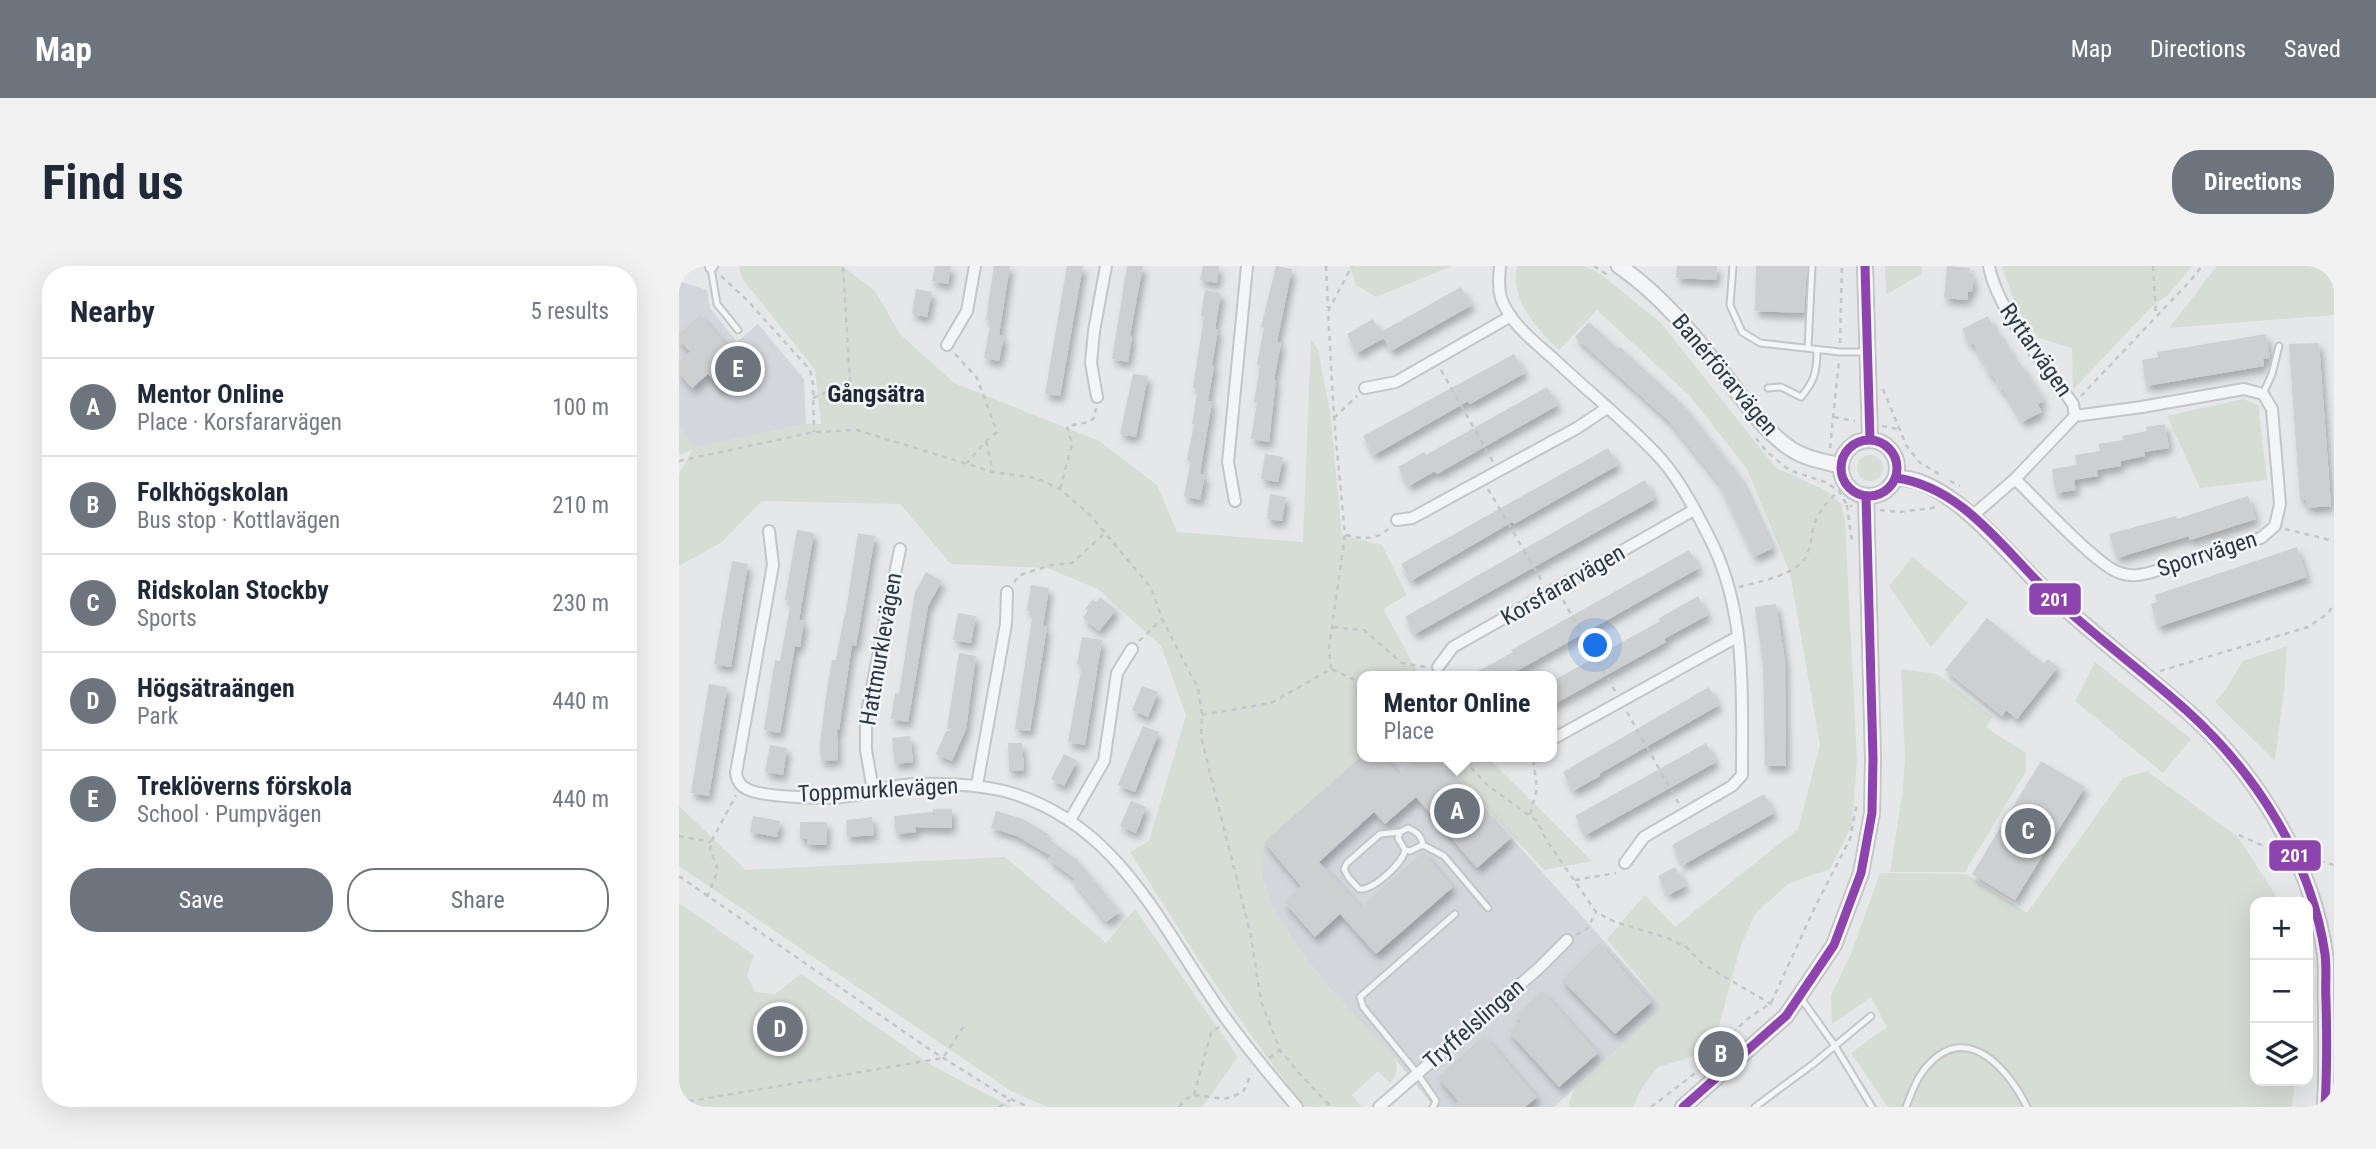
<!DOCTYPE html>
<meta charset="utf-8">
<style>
body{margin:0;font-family:"Roboto Condensed",sans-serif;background:#f2f2f3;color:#1f2937}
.controls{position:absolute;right:21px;bottom:21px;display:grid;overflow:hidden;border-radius:14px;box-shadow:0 7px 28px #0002}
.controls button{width:63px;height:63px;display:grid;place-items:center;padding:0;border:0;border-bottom:2px solid #e0e1e3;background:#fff;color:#1f2937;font:35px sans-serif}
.you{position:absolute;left:917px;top:380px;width:24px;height:24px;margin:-18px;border:5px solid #fff;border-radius:50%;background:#1a73e8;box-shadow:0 0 0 10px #1a73e833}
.badge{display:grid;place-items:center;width:46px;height:46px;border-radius:50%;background:#6c757d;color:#fff;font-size:23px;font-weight:700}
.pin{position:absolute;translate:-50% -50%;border:4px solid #fff;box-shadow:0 2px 7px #0006}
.popup{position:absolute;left:678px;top:405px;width:200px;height:91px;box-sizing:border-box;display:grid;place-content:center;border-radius:14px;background:#fff;filter:drop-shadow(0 2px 5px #0005);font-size:23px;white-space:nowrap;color:#747a83}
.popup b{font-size:26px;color:#1f2937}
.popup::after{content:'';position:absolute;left:50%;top:100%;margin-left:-14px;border:14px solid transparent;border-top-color:#fff}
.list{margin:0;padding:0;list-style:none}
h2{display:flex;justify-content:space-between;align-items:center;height:91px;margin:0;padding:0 28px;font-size:30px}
h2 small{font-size:23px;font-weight:400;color:#747a83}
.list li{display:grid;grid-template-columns:46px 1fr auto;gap:21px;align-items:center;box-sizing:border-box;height:98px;padding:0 28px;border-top:2px solid #e0e1e3}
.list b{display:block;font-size:26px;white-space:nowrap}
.list p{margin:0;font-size:23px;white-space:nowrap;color:#747a83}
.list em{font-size:23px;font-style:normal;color:#747a83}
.actions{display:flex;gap:14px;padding:21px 28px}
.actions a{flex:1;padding:16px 0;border:2px solid #6c757d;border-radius:28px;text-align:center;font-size:24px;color:#6c757d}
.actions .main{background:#6c757d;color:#fff}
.icon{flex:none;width:38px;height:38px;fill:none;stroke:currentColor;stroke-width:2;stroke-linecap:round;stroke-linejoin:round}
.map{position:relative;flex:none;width:1655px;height:841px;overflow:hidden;border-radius:28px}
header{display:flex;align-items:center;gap:42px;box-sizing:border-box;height:98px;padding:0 35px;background:#6c757d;color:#fff}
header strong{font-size:33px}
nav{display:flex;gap:38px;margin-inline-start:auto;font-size:24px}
.intro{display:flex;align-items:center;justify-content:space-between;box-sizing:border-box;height:168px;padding:0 42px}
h1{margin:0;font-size:49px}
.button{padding:18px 32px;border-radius:28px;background:#6c757d;color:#fff;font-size:24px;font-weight:700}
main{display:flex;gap:42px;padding:0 42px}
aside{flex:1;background:#fff;border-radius:28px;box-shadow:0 7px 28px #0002}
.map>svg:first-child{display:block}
</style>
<header>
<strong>Map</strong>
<nav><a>Map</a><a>Directions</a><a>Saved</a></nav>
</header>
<div class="intro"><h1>Find us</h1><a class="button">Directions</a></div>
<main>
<aside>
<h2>Nearby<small>5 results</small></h2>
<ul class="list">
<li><span class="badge">A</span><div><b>Mentor Online</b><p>Place · Korsfararvägen</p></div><em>100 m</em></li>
<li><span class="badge">B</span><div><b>Folkhögskolan</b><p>Bus stop · Kottlavägen</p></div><em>210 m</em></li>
<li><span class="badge">C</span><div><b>Ridskolan Stockby</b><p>Sports</p></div><em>230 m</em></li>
<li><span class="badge">D</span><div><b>Högsätraängen</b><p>Park</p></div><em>440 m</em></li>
<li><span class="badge">E</span><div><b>Treklöverns förskola</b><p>School · Pumpvägen</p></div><em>440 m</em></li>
</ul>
<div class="actions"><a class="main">Save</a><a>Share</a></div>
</aside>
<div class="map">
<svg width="1655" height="841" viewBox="0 0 1655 841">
<defs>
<filter id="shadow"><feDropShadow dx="3.5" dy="6" stdDeviation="3.5" flood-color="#0004"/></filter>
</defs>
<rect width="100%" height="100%" fill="#e5e7e9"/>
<path fill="#d3d7dc" d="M0,15l28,9 3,18 27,34 21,-18 46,55 2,45 -112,24 -15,-24z
M683,489l77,2 224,250 -109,100h-120l-40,-50 -63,-67 -33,-42 -27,-44 -9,-28 2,-34z"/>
<path fill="#d6ddd5" d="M60,0h103l33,25 25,43 54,49 145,58 58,44 20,47 126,10 8,-202 7,10 12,61 12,124 40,10 25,50 -24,14 37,67h-57l-1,79 -98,87 -2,34 9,28 27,44 33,42 63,67c4,11 4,17 -4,26l-12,-12 -26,24 10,12h-57l-39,-51 -66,-94 -70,-110 19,-11 37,-126 -25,-69 -63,-57 -51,-21 -96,-4 -51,-60 -138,-3 -40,41 -43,24v-92l14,-25 -14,6v-31l15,24 112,-24h15l-6,-54 -73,-92z
M671,0h102l-76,31 -20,-12z
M838,0h67l15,7 62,50 115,145 51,23 14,13 4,17 12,239 -5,65 -22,44 -42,15 -33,30 -14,31 -26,95 -23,17 -34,10 -15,19 -10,21h-65l6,-18 89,-82 -56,-68 38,-44 30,32 123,-98 22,-84 -30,-172 -43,-104 -57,-73 -93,-86 -38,40c-23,-22 -49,-50 -42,-84z
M1206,0h37l-1,8 -35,21z
M1325,0h188l-24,29 -18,13 -77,82 -1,-42 -33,-10 -22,-29 -15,-42z
M1538,0h117v49l-165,13z
M1564,133l15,6 9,75 -67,8 -33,-72z
M1178 202a13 13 0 1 1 26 0a13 13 0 1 1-26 0Z
M1234,291l55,46 -37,44 -42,-61z
M1608,380l-3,45 -9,70 -60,-59 11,-13 17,-28z
M1416,396l96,77 -28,34 -88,-72z
M1222,403l36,5 56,43 -7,9c13,12 26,17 40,27v18l-61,101h-75l12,-76 3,-37z
M761,491h47l105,104 -48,9z
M1468,505l91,66 42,65h-25v179h40l-3,26h-404l-37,-54 36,-26 -16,-30 -39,27 -1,-29 20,-41 29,-81 86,1 61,39 96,-135z
M0,540l67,64 259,-13 101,86 29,-34 103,148 -36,50h-154l-37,-16 -332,-225z
M0,637l75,52 -7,21 8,16 20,2 26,-20 130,91 80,42h-332z"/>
<path fill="#cdcfd1" filter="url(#shadow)" d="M256,0h16l-3,18 -16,-3z
M315,0h16l-11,69 5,1 -5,25 -15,-3 7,-37 -5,-1z
M388,0h16l-23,130 -15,-2z
M448,0h16l-13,70 2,1 -4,25 -16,-3z
M524,0h16l-2,17 -17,-3z
M597,0l16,3 -15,73 4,1 -7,37h2l-7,62 -18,-3 6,-37h-3l6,-37 -3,-1 7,-36 -3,-1z
M998,0h40l-1,14 -40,-2z
M1077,0h51l-3,47 -49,-2z
M1268,0l23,2 -1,8 5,1 -2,15h-4l-1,8 -23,-2z
M782,21l11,18 -81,46 -7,-13 -27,15 -10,-19 26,-15 8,13z
M237,23l16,3 -5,25 -15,-3z
M526,24l16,3 -6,36 3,1 -6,35 2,1 -6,35 4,1 -12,72 5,1 -5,25 -16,-4 7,-35 -4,-1 7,-35 -2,-1 6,-35 -5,-1 11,-72h-3z
M21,49l46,53 -25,21 -13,-15 -16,14 -13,-15v-12l11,-9 -11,-12v-6z
M1309,50l8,16 2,-1 8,16 2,-1 8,17 3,-1 25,39 -6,3 4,8 -20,10 -19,-33 -2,1 -8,-15 -2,1 -18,-33 -3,2 -8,-16z
M910,56l29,27 2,-2 62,57 58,73 33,71 -19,9 -35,-74 -50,-62 -94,-84z
M1587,68l4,24 -7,1 1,7 -118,20 -4,-26 16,-3 -1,-5z
M1640,77l12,163 -25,2v-8h-6l-11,-156z
M835,88l11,19 -55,31 -2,-3 -94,54 -11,-19z
M454,108l15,2 -12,61 -16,-3z
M868,121l11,18 -121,69 -2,-3 -26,15 -11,-19 26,-15 2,3z
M1486,158l4,24 -25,4 1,4 -24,5v5l-24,4 1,6 -24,4 2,10 -20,3 -4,-24 25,-4 -2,-10 25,-4 -2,-7 25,-4 -1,-4 25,-5 -1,-4z
M929,182l10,17 -104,59 -2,-2 -101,59 -10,-17z
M586,188l18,3 -5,25 -17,-3z
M966,214l10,19 -240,135 -10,-17z
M591,228l16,3 -4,24 -15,-2z
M1569,230l8,23 -66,21 -1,-4 -72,22 -8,-24 67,-18 1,3z
M118,264l17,3 -15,87 5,1 -4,26 -5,-1 -15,87 -16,-3 11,-70 5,1 11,-60 -6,-1z
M179,267l17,3 -19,110 -4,-1 -13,85h-2l1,30 -17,1 -1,-16 5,-43 7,-42h4l8,-43h1z
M1618,281l10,30 -149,50 -7,-23 6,-2 -2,-7z
M1010,284l10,18 -182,103 3,5h-51l44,-24 -2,-2z
M53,295l16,3 -17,103 -17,-3z
M247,306l16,9 -14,25 -20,116 -17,-3 4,-26 4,1 16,-102z
M352,319l18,3 -6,38 4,1 -17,104 -15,-2 18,-117 -6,-1z
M1019,330l10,19 -44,24 2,3 -115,64v-24l109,-61 -2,-2z
M421,331l16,13 -17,21 -16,-13 5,-7 -3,-2 8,-10 3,3z
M1097,338l9,57 1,105h-21l-2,-102 -8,-57z
M279,347l18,3 -5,27 -18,-3z
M1308,352l57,46 4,-5 10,8 -41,52 -11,-9 -4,6 -57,-46z
M403,371l20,3 -17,105 -17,-3 14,-77 -5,-1z
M280,387l17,3 -10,73 -14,32 -16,-7 10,-23 9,-1 -8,-1z
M30,418l18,3 -18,109 -18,-3z
M463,420l16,6 -10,25 -16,-7z
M1030,421l10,18 -120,69 1,2 -27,15 -10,-19z
M464,460l16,6 -24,60 -17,-7z
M231,470l3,26 -18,2 -3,-26z
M329,477h14l2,27 -15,1z
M1027,477l10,19 -130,73 -11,-19z
M91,479l17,3 -4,27 -18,-3z
M385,488l13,7 -13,25 -13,-7z
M682,491h23l15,17 19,-17h21l72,81 -34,30 -61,-71 -31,27 -11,-12 -55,50 42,45 62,-55 30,35 -77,67 -36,-40 -25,23 -31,-35 17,-16 -37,-44z
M1362,495l44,26 -70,113 -43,-26z
M1085,528l10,19 -91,52 -11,-20z
M452,535l15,6 -10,26 -16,-7z
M254,543h19v19l-37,-1 1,5 -20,2 -2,-18 39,-4z
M317,545l27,8 25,15 -2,3 30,22 44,53 -14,10 -33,-41 2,-2 -27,-20 3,-3 -34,-20 -26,-8z
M74,550l27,5 -3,16 -27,-5z
M193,551l2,18 -27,2 -1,-17z
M121,556h27l-1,23 -19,-1v-5h-7z
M996,601l11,19 -18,9 -10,-19z
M920,677l52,59 -36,32 -53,-54z
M863,725l56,62 -39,34 -50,-55 12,-11 -6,-6z
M805,770l53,61 -12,10h-74l7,-6 -20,-24z"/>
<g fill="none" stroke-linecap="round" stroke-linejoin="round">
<g stroke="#c3c5c7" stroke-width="9">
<path id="service" d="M1054,0l-3,39 12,27 18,11 80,9h26
M32,2l6,36 21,26
M1129,82l4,-82
M1089,122l13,-1 20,10c14,-16 16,-27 16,-47
M1584,128l9,-20 7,-28
M721,566l-20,2 -33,29 -3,6 5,9 10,11c14,2 44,-26 46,-39
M744,579l-13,6 -5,-1 -7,-12 2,-6 8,-4c9,4 13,7 15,17l21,11 44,52
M1121,731l35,49 37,61
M754,841l3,-6 -19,-28 -54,-66 -3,-10 95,-83
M1076,841l58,-43 58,-48
M1227,841c6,-15 11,-31 23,-43 39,-42 80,6 98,43"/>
</g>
<g stroke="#c3c5c7" stroke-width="14">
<path id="minor" d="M821,0c-1,11 -2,21 1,32 9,26 35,45 55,63 35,33 73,63 105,98 21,24 38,58 52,86 34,71 29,154 29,230l-10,11 -88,51 -19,26
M32,1l1,-1
M268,79l20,-34 8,-45
M686,122l31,-6 115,-66
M418,131l-6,-34 3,-32 12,-65
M1336,213c21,20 82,87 105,94 12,4 21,2 32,-1l109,-34 14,-12 5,-22 -8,-95 -9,-15 -19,-5 -102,18 -67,9
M556,235l-7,-39 19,-196
M1292,251l44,-38 60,-63 -2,-12c-28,-40 -75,-91 -84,-138
M718,254l15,-2 165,-90 30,-20
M90,265l4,34 -37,208c1,7 4,13 11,16 14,8 77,10 95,8 24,-3 48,-12 73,-13 30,-1 59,0 89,7 117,31 158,140 223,229 22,30 46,59 70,87
M759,401l15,-20 241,-137
M872,474l186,-103
M298,519l29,-161 1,-32
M194,524l-7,-40v-33l34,-168
M391,554l34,-59 13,-88 15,-24
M700,841l160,-139 28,-28"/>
</g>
<g stroke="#c3c5c7" stroke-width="18">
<path id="tertiary" d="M940,0c41,28 74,68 104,107 20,26 41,58 68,76 15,10 33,12 50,17
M1186,0l5,174
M1162 202a28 28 0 1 1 56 0a28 28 0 1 1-56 0Z
M1217,212c52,-2 110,74 145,108 46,44 97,82 145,124 69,61 126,152 139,244 2,16 0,35 1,52 0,34 1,68 -1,101
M1004,841l103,-91 48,-71 27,-72 11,-60 1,-55 -7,-262"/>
</g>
<path stroke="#c3c6c8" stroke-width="2.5" stroke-dasharray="5 5" stroke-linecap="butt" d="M647,0l2,42
M915,0l15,10
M1474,0l3,49
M42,10l26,24 63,70 3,14 1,48
M1161,77l2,-77
M276,88l22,24 20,54 -11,9 -19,22
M762,104l52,92
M1204,123l23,56 13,17 23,14
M1402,130l110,-116 11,-14
M134,132l37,-16 -7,-116
M1155,151l21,4
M655,152l23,-22
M1203,160l17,3
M1077,172l11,14 22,18 36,12 14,9
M307,175l7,31
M1151,182l9,-88
M0,195l135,-29 43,-2 136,42 43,6 24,11 30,26 58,69 5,9 9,26 36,69 4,27 -1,22 50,199 10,65 19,49 18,22 33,35
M1271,215l10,5
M381,223l12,-44 -5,-19 22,-4 5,-4 2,-10
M809,223l55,94
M1168,239l5,37
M1201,244l20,2 39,-5
M1606,263l49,12
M667,269c17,4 31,6 44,-8
M335,316l6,-7 32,-10 20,-2 34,-31
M1060,321c19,-5 47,-10 62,-24 12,-11 9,-28 14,-41 5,-13 14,-22 24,-31l8,14 5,1
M884,334l52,91
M654,361l31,3 38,33 24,4
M460,375l23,-22
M652,403l-2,-21 16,-113 -11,-117 -6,-107 24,-45
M1481,405l148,-44 19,-13 7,-9
M948,446l52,92
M523,449l69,-12 60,-34 26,12 6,8
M775,491l16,9 17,19 50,36 10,20 49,71 19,10 50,15 20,9 18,18 73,43
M851,548l7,-25 -4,-32
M1560,569l38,17
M0,570l32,6
M1631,592l24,7
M0,610l250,173 75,47 25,11
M896,614l41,-7
M28,631l11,-27 -8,-21 1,-7 25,-47
M897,669l11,-6 9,-17
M590,792l11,-8
M515,829l17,-62 8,-6
M0,837l264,-45 22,-34
M320,841l11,-7
M500,841c16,-22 27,-6 48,-9 5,-1 11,-4 16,-6l9,-19
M972,841l51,-39 12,-17 32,-31 25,-17 44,-96 35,-68 7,-36"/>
<use href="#service" stroke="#f4f5f6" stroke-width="5"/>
<use href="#minor" stroke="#f4f5f6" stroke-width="10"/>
<use href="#tertiary" stroke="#f4f5f6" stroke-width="14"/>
<g stroke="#f3f6f8" stroke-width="14">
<path id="bus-1" d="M1186,0l5,174
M1162 202a28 28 0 1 1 56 0a28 28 0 1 1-56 0Z
M1217,212c68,9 110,75 157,119 42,40 90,74 133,113 70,63 125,149 139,244 2,15 0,31 1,47 1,35 1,71 -1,106
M1004,841l103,-91 48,-71 27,-72 11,-60 1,-55 -7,-262"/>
</g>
<use href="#bus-1" stroke="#8e44ad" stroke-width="9"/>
</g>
<g text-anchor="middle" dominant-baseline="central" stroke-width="5" stroke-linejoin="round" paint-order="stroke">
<g font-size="23" fill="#2b3743" stroke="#f3f6f8">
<text transform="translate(1357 84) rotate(55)">Ryttarvägen</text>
<text transform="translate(1046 109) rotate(50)">Banérförarvägen</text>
<text transform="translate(1528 288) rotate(-18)">Sporrvägen</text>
<text transform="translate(884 319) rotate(-30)">Korsfararvägen</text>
<text transform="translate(202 383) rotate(-80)">Hattmurklevägen</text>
<text transform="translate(199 524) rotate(-3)">Toppmurklevägen</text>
<text transform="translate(795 758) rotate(-41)">Tryffelslingan</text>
</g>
<g font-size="24" font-weight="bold" fill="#1d2834" stroke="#f3f6f8">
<text x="197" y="128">Gångsätra</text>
</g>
</g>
<g stroke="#f3f6f8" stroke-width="2.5">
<rect x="1349" y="316" width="54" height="34" rx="7" fill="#8e44ad"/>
<rect x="1589" y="573" width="54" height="33" rx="7" fill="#8e44ad"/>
</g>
<g font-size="19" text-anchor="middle" font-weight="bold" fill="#fff">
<text x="1376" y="340">201</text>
<text x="1616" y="596">201</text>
</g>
</svg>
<div class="controls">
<button>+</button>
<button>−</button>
<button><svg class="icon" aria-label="layers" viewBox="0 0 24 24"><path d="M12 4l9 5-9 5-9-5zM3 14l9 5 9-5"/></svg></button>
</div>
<div class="you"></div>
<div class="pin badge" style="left:778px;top:545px">A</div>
<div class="popup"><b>Mentor Online</b>Place</div>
<div class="pin badge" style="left:1042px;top:788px">B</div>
<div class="pin badge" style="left:1349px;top:565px">C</div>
<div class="pin badge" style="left:101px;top:763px">D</div>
<div class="pin badge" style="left:59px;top:103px">E</div>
</div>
</main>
